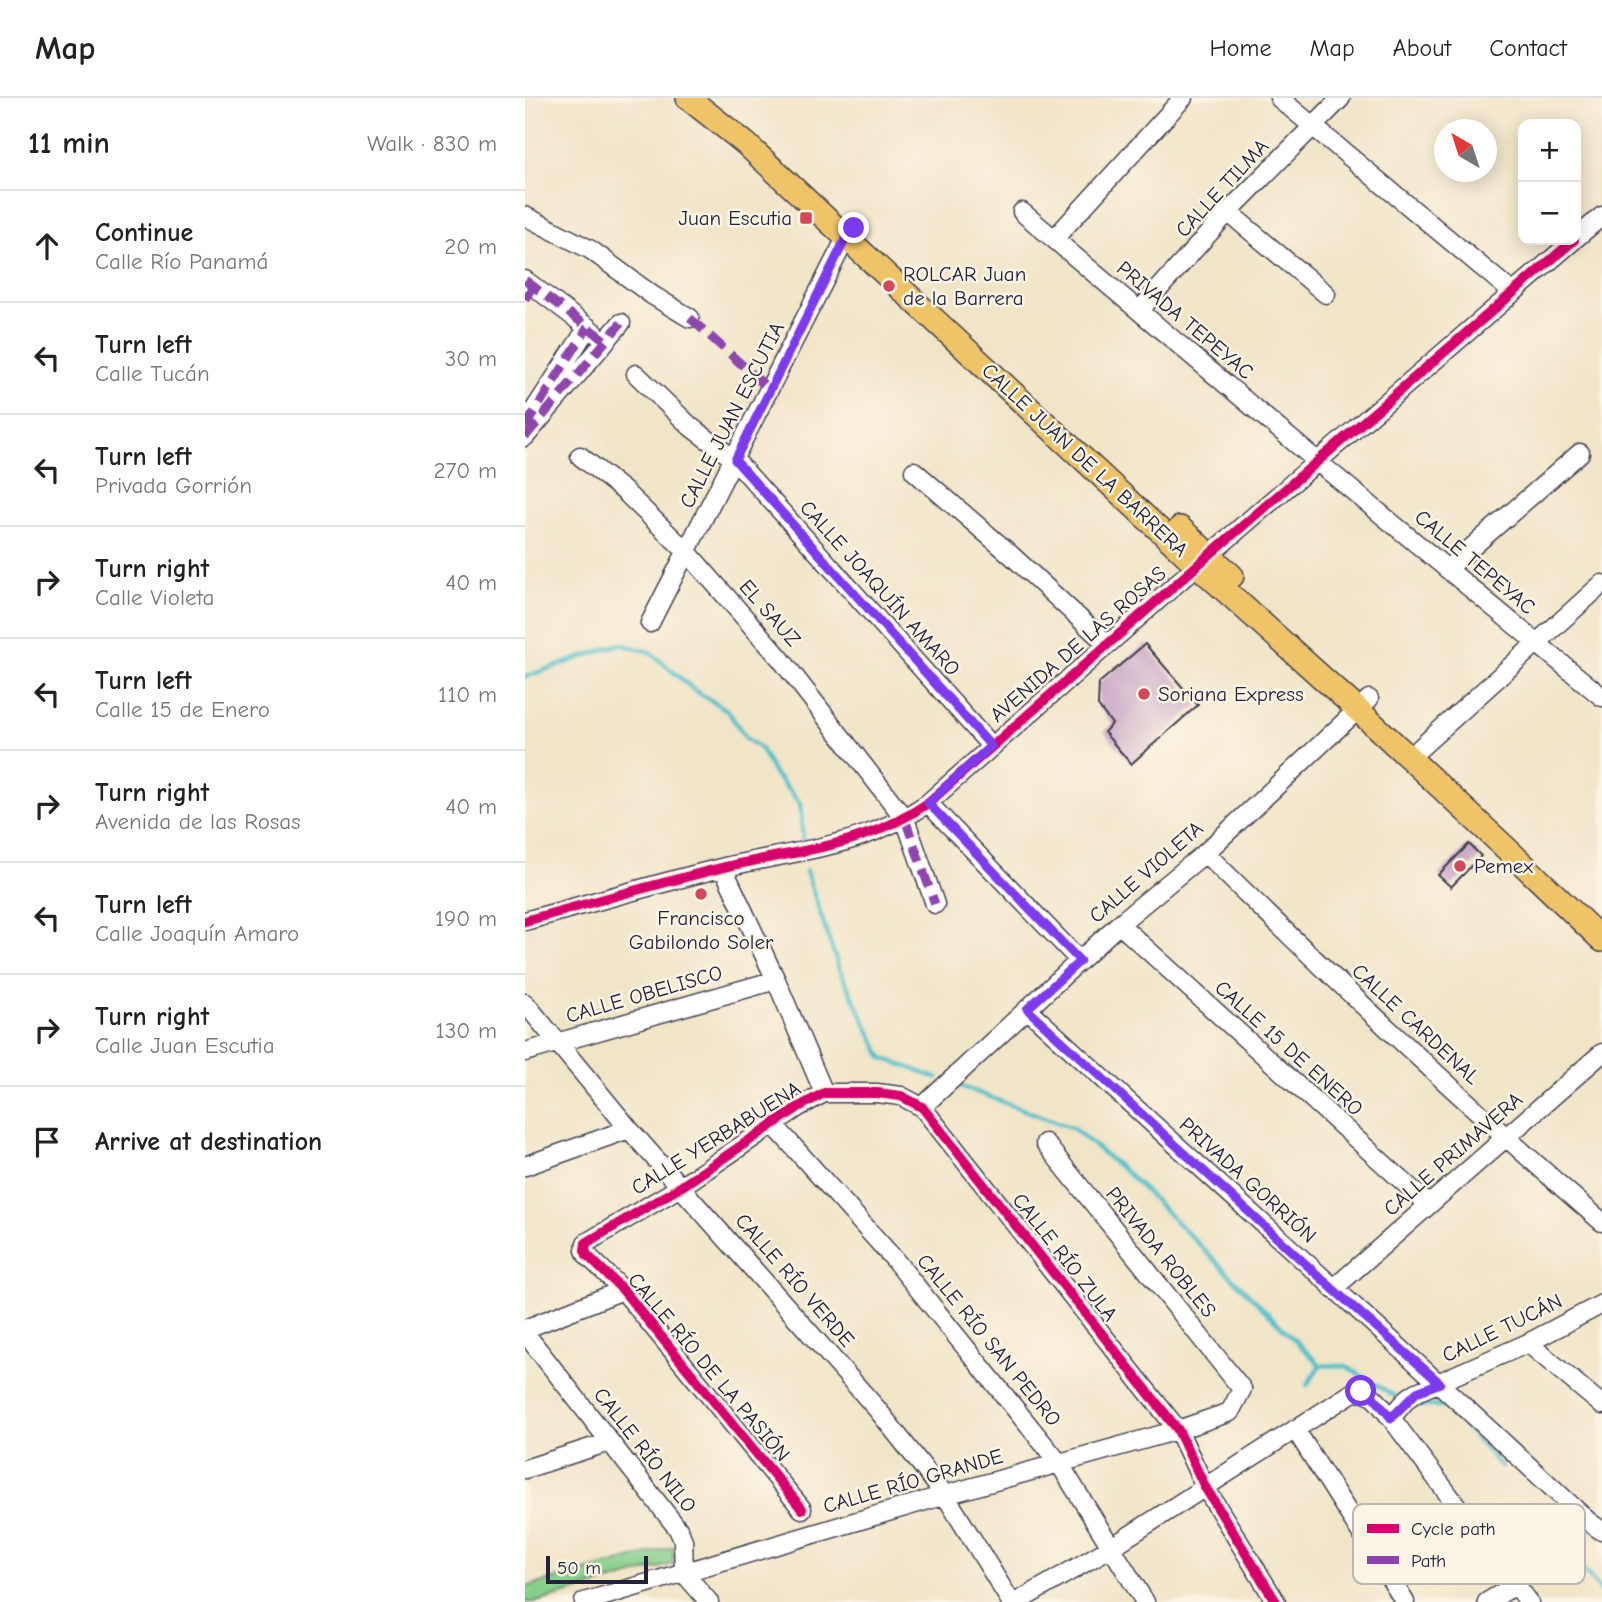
<!DOCTYPE html>
<meta charset="utf-8">
<style>
body{margin:0;font-family:"Comic Neue",sans-serif;background:#f2f2f2;color:#222}
.controls{position:absolute;right:21px;top:21px;display:grid;overflow:hidden;border-radius:14px;box-shadow:0 4px 18px #0003}
.controls button{width:63px;height:63px;display:grid;place-items:center;padding:0;border:0;border-bottom:2px solid #e0e0e0;background:#fff;color:#222;font:35px sans-serif}
.compass{position:absolute;left:909px;top:21px;width:63px;height:63px;border-radius:50%;background:#fff;box-shadow:0 4px 18px #0003;rotate:321deg}
.scale{position:absolute;left:21px;bottom:18px;width:102px;box-sizing:border-box;padding-left:7px;border:4px solid #22223b;border-top:0;font-size:19px;line-height:24px;white-space:nowrap;color:#22223b;-webkit-text-stroke:5px #fcf5e5;paint-order:stroke}
.stop{position:absolute;width:21px;height:21px;margin:-16px;border:5px solid #7c3aed;border-radius:50%;background:#fff}
.stop.end{background:#7c3aed;border-color:#fff;box-shadow:0 2px 7px #0008}
.list{margin:0;padding:0;list-style:none}
h2{display:flex;justify-content:space-between;align-items:center;height:91px;margin:0;padding:0 28px;font-size:30px}
h2 small{font-size:23px;font-weight:400;color:#767676}
.list li{display:grid;grid-template-columns:46px 1fr auto;gap:21px;align-items:center;box-sizing:border-box;height:112px;padding:0 28px;border-top:2px solid #e0e0e0}
.list b{display:block;font-size:26px;white-space:nowrap}
.list p{margin:0;font-size:23px;white-space:nowrap;color:#767676}
.list em{font-size:23px;font-style:normal;color:#767676}
.icon{flex:none;width:38px;height:38px;fill:none;stroke:currentColor;stroke-width:2;stroke-linecap:round;stroke-linejoin:round}
.map{position:relative;flex:none;width:1077px;height:1504px;overflow:hidden}
header{display:flex;align-items:center;gap:42px;box-sizing:border-box;height:98px;padding:0 35px;background:#fff;border-bottom:2px solid #e0e0e0}
header strong{font-size:33px}
nav{display:flex;gap:38px;margin-inline-start:auto;font-size:24px}
main{display:flex}
aside{flex:1;background:#fff}
.map>svg:first-child{display:block}
</style>
<header>
<strong>Map</strong>
<nav><a>Home</a><a>Map</a><a>About</a><a>Contact</a></nav>
</header>
<main>
<aside>
<h2>11 min<small>Walk · 830 m</small></h2>
<ul class="list">
<li><svg class="icon" aria-label="ahead" viewBox="0 0 24 24"><path d="M12 20V5M6 11l6-6 6 6"/></svg><div><b>Continue</b><p>Calle Río Panamá</p></div><em>20 m</em></li>
<li><svg class="icon" aria-label="left" viewBox="0 0 24 24"><path d="M17 20v-9H6M10 6l-5 5 5 5"/></svg><div><b>Turn left</b><p>Calle Tucán</p></div><em>30 m</em></li>
<li><svg class="icon" aria-label="left" viewBox="0 0 24 24"><path d="M17 20v-9H6M10 6l-5 5 5 5"/></svg><div><b>Turn left</b><p>Privada Gorrión</p></div><em>270 m</em></li>
<li><svg class="icon" aria-label="right" viewBox="0 0 24 24"><path d="M7 20v-9h11M14 6l5 5-5 5"/></svg><div><b>Turn right</b><p>Calle Violeta</p></div><em>40 m</em></li>
<li><svg class="icon" aria-label="left" viewBox="0 0 24 24"><path d="M17 20v-9H6M10 6l-5 5 5 5"/></svg><div><b>Turn left</b><p>Calle 15 de Enero</p></div><em>110 m</em></li>
<li><svg class="icon" aria-label="right" viewBox="0 0 24 24"><path d="M7 20v-9h11M14 6l5 5-5 5"/></svg><div><b>Turn right</b><p>Avenida de las Rosas</p></div><em>40 m</em></li>
<li><svg class="icon" aria-label="left" viewBox="0 0 24 24"><path d="M17 20v-9H6M10 6l-5 5 5 5"/></svg><div><b>Turn left</b><p>Calle Joaquín Amaro</p></div><em>190 m</em></li>
<li><svg class="icon" aria-label="right" viewBox="0 0 24 24"><path d="M7 20v-9h11M14 6l5 5-5 5"/></svg><div><b>Turn right</b><p>Calle Juan Escutia</p></div><em>130 m</em></li>
<li><svg class="icon" aria-label="arrive" viewBox="0 0 24 24"><path d="M6 21V4h12l-3 4 3 4H6"/></svg><div><b>Arrive at destination</b></div></li>
</ul>
</aside>
<div class="map">
<svg width="1077" height="1504" viewBox="0 0 1077 1504">
<rect width="100%" height="100%" fill="#fcf5e5"/>
<filter id="ink" filterUnits="userSpaceOnUse"><feTurbulence type="fractalNoise" baseFrequency=".0143" numOctaves="2"/><feDisplacementMap in="SourceGraphic" scale="14" xChannelSelector="R" yChannelSelector="G"/><feConvolveMatrix kernelMatrix="1 2 1 2 8 2 1 2 1" color-interpolation-filters="sRGB"/></filter>
<filter id="wash" filterUnits="userSpaceOnUse"><feTurbulence type="fractalNoise" baseFrequency=".00686" numOctaves="4" result="noise"/><feDisplacementMap in="SourceGraphic" scale="28" xChannelSelector="R" yChannelSelector="G"/><feGaussianBlur stdDeviation="1.57" result="paint"/><feColorMatrix in="noise" values="0 0 0 0 0 0 0 0 0 0 0 0 0 0 0 0 0 1.4 0 .05"/><feComposite in="paint" operator="in"/></filter>
<g filter="url(#wash)">
<rect width="100%" height="100%" fill="#f1e5c8"/>
<path fill="#86cf8b" stroke="#547863" stroke-width="2" d="M149,1449l-1,17 -137,38h-11v-15z"/>
<g fill="none" stroke-linecap="round" stroke-linejoin="round">
<path stroke="#52c0ca" stroke-width="4.5" d="M0,579l95,-33 30,8 44,38 33,20 19,28 15,11 13,25 26,29 3,36
M281,773l33,98 44,89 54,20
M435,988l113,42 56,47 191,190 26,1 55,34
M782,1287l13,-20
M888,1308h34l54,61
M1014,1418l63,76"/>
</g>
<g id="blocks">
<path fill="#bf9ac0" d="M620,546l53,61 -67,59 -27,-32 8,-8 -14,-18 1,-23z
M944,746l12,12 -30,31 -13,-12z"/>
</g>
</g>
<g filter="url(#ink)">
<use href="#blocks" fill-opacity="0" stroke="#413f50" stroke-width="2"/>
<g fill="none" stroke-linecap="round" stroke-linejoin="round">
<g stroke="#413f50" stroke-width="21">
<path id="minor" d="M754,0l233,194
M497,114l296,250 284,235
M703,114l98,82
M0,118l66,34 61,45 38,23
M1051,140l26,-22
M529,141l129,-141
M0,182l70,53
M614,213l89,-99 113,-114
M111,276l55,53 44,33 256,286
M6,317l57,-88
M0,339l96,-114
M55,358l44,35 64,62 92,105 125,161 30,85
M389,373l96,83 97,90
M922,471l133,-116
M125,525l196,-385 8,-10
M884,660l193,-174
M403,705l152,158
M680,755c129,127 260,250 397,369
M198,770l53,112 48,113
M0,823c65,-18 131,-37 196,-53 74,-18 143,-20 207,-65l281,-248 365,-315
M594,826l310,281
M0,905l104,126 248,280 68,86 66,107
M502,911c187,172 377,340 562,513l13,9
M0,954l251,-72
M397,1009l197,-183 86,-71 164,-154
M248,1026l121,135 165,204 86,139
M0,1068l104,-37
M808,1191l269,-236
M0,1231l98,-39
M0,1235l153,196 5,11 1,33 25,29
M1003,1245l74,62
M866,1320l17,-20 9,-6 111,-49 74,-39
M770,1331l110,173
M0,1371l84,-27
M277,1411l-179,-219 -36,-35 -2,-5 1,-7 96,-57 115,-78 27,-15h53l24,3 21,11 256,323 27,57 71,115
M59,1504l361,-107 233,-65 52,-18 12,-23 -197,-246
M492,1504l93,-54 242,-155c21,-4 26,10 39,25l138,184
M962,1504l30,-18"/>
</g>
<g stroke="#413f50" stroke-width="26">
<path id="major" d="M163,0l57,45 452,422 161,145 151,141 93,89
M655,430l52,48"/>
</g>
<use href="#minor" stroke="#fff" stroke-width="18"/>
<use href="#major" stroke="#efc469" stroke-width="23"/>
<path stroke="#8e44ad" stroke-width="9" stroke-dasharray="18 9" stroke-linecap="butt" d="M0,182l81,61
M0,201l8,-13
M165,220l80,72
M0,329l63,-100
M0,339l96,-114
M380,721l30,85"/>
<g stroke="#fcf5e5" stroke-width="15">
<path id="cycleway" d="M0,823c65,-18 131,-37 196,-53 74,-18 143,-20 207,-65l281,-248 365,-315
M277,1411l-179,-219 -36,-35 -2,-5 1,-7 96,-57 115,-78 27,-15h53l24,3 21,11 256,323 27,57 71,115"/>
</g>
<use href="#cycleway" stroke="#d6006c" stroke-width="10"/>
</g>
</g>
<g fill="none" stroke-linecap="round" stroke-linejoin="round" filter="url(#ink)">
<path stroke="#7c3aed" stroke-width="9" d="M329,130l-8,10 -111,222 256,286 -63,57 152,158 -53,48 306,280 107,94 -23,9 -26,26 -19,-23 -11,-4"/>
</g>
<g fill="#d1495b" stroke="#fcf5e5" stroke-width="2.5">
<rect x="274" y="113" width="14" height="14" rx="3.5"/>
<circle cx="364" cy="188" r="7"/>
<circle cx="619" cy="596" r="7"/>
<circle cx="935" cy="768" r="7"/>
<circle cx="176" cy="796" r="7"/>
</g>
<g text-anchor="middle" dominant-baseline="central" stroke-width="5" stroke-linejoin="round" paint-order="stroke">
<g font-size="21" fill="#22223b" stroke="#fcf5e5">
<text transform="translate(697 90) rotate(-47)">CALLE TILMA</text>
<text transform="translate(660 222) rotate(40)">PRIVADA TEPEYAC</text>
<text transform="translate(207 317) rotate(-63)">CALLE JUAN ESCUTIA</text>
<text transform="translate(560 362) rotate(43)">CALLE JUAN DE LA BARRERA</text>
<text transform="translate(950 464) rotate(40)">CALLE TEPEYAC</text>
<text transform="translate(355 490) rotate(48)">CALLE JOAQUÍN AMARO</text>
<text transform="translate(245 515) rotate(49)">EL SAUZ</text>
<text transform="translate(553 546) rotate(-41)">AVENIDA DE LAS ROSAS</text>
<text transform="translate(621 774) rotate(-41)">CALLE VIOLETA</text>
<text transform="translate(119 896) rotate(-16)">CALLE OBELISCO</text>
<text transform="translate(891 926) rotate(43)">CALLE CARDENAL</text>
<text transform="translate(764 950) rotate(42)">CALLE 15 DE ENERO</text>
<text transform="translate(191 1040) rotate(-32)">CALLE YERBABUENA</text>
<text transform="translate(928 1056) rotate(-41)">CALLE PRIMAVERA</text>
<text transform="translate(723 1082) rotate(42)">PRIVADA GORRIÓN</text>
<text transform="translate(636 1154) rotate(51)">PRIVADA ROBLES</text>
<text transform="translate(540 1159) rotate(52)">CALLE RÍO ZULA</text>
<text transform="translate(270 1182) rotate(49)">CALLE RÍO VERDE</text>
<text transform="translate(977 1230) rotate(-26)">CALLE TUCÁN</text>
<text transform="translate(464 1242) rotate(51)">CALLE RÍO SAN PEDRO</text>
<text transform="translate(184 1269) rotate(50)">CALLE RÍO DE LA PASIÓN</text>
<text transform="translate(120 1352) rotate(52)">CALLE RÍO NILO</text>
<text transform="translate(388 1383) rotate(-16)">CALLE RÍO GRANDE</text>
</g>
<g font-size="21" fill="#22223b" stroke="#fcf5e5" text-anchor="start">
<text x="267" y="120" text-anchor="end">Juan Escutia</text>
<text x="378" y="176">ROLCAR Juan<tspan x="378" dy="24">de la Barrera</tspan></text>
<text x="633" y="596">Soriana Express</text>
<text x="949" y="768">Pemex</text>
<text x="176" y="820" text-anchor="middle">Francisco<tspan x="176" dy="24">Gabilondo Soler</tspan></text>
</g>
</g>
<rect x="828" y="1406" width="232" height="80" rx="10" fill="#fcf5e5" stroke="#bbb6b2" stroke-width="2"/>
<rect x="842" y="1426" width="32" height="9" fill="#d6006c"/>
<rect x="842" y="1458" width="32" height="8" fill="#8e44ad"/>
<g font-size="19" fill="#22223b">
<text x="886" y="1437">Cycle path</text>
<text x="886" y="1469">Path</text>
</g>
</svg>
<div class="controls">
<button>+</button>
<button>−</button>
</div>
<svg class="compass" viewBox="-18 -18 36 36"><path d="M0-13l5 13h-10z" fill="#e53935"/><path d="M0 13l5-13h-10z" fill="#767676"/></svg>
<div class="scale">50 m</div>
<div class="stop" style="left:836px;top:1293px"></div>
<div class="stop end" style="left:329px;top:130px"></div>
</div>
</main>
